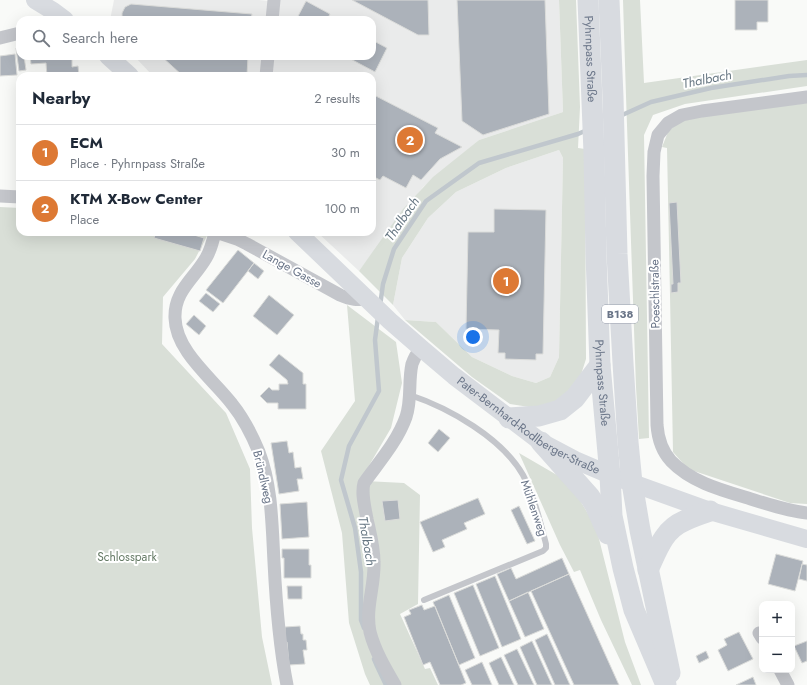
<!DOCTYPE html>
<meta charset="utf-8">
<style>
body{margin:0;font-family:Jost,sans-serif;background:#f2f2f3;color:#1f2937}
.controls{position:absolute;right:12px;bottom:12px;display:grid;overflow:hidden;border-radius:8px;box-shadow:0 4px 16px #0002}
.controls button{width:36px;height:36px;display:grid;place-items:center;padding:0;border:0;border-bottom:1px solid #e0e1e3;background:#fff;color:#1f2937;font:20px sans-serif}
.you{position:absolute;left:473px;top:337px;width:14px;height:14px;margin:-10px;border:3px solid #fff;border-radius:50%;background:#1a73e8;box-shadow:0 0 0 6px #1a73e833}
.badge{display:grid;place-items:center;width:26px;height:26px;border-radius:50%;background:#dd7934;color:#fff;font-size:13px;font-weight:700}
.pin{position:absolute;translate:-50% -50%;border:2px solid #fff;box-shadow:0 1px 4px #0006}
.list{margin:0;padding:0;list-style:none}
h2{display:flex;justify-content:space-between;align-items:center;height:52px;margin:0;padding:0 16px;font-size:17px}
h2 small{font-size:13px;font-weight:400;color:#747a83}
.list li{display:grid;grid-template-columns:26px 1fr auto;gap:12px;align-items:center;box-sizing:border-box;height:56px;padding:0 16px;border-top:1px solid #e0e1e3}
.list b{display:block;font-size:15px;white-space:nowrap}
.list p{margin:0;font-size:13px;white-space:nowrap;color:#747a83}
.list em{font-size:13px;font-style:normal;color:#747a83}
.icon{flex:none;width:22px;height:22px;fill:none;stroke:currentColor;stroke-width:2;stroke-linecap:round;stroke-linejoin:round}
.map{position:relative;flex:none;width:807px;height:685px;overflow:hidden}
.search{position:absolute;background:#fff;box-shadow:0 4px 16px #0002;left:16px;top:16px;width:360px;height:44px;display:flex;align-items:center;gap:10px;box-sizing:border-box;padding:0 14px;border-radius:12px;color:#747a83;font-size:15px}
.panel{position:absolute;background:#fff;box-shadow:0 4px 16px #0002;left:16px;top:72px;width:360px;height:164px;border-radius:12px}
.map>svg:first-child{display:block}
</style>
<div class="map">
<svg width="807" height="685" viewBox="0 0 807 685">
<rect width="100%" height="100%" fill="#f9faf8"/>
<path fill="#eaebeb" d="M114,0h145l20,2v-2h280l4,112 -84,28 -56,47 -64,84 -42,-39h55v-156h-219l-19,-20h238v-36h-262z
M559,150l4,8 -4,199 -9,20 -14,6 -24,-7 -40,-19 -36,-35 -31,-2 -12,-15 9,-47 26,-40 28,-26 50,-24z"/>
<path fill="#d9dfd7" d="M559,0h17l4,107 -2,41 7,1 1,210 -8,25 -13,17 -23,8 -32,-5 -38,-27 -67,-57 31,2 36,35 40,19 24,7 14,-6 9,-20 4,-199 -4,-8 -53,18 -50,24 -28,26 -26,40 -9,47 -34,-34 44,-62 30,-32 46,-37 84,-28z
M623,0h17l4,83 163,-23v26l-122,18 -32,11 -9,20 5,303 -10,1 -3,-52 -10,-291z
M807,103v401l-17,-1 -102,-34 -15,-17 -3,-157 -3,-147 -5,-1 6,-15 15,-14z
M0,207l20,1v24h173l14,4 -12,23 -32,38 -1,47 64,69 24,56 2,59 10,109 10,48h-272z
M347,305l49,37 6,41 -11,45 -24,41 -2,12 39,2 16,12 -2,109 -18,10 25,55 5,-1 8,17h-68l-5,-11 -16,-51 -7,-90 -21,-82 34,-50z
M519,453l50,29 27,45 29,115 16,43h-9l-31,-65 -21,-50 -6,2 -14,-27z"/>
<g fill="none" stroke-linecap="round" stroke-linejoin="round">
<path stroke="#c0c7cd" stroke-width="4.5" d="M620,116l31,-14 60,-14 78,-12 18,-1
M380,306l3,-22 11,-35 32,-48 53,-38 99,-29 9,-4
M364,628l-3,-8v-48l-6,-44 -14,-48 8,-34 30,-55 -4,-51 3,-23
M374,659l3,7 9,19"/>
</g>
<path fill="#acb2ba" stroke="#dbdcda" d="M352,0h76l1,35h-11z
M457,0h88l4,114 -66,21 -21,-14z
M735,0h33v22h-11v8h-22z
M306,1l24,13 -2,4 4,2h-36z
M131,4l121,10 -1,6h-128l-1,-1v-6l3,-6z
M372,40l15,8 -12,24 -30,-16h27z
M16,48h4v8h4l2,14 -7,1z
M15,54l2,21 -17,1v-20z
M30,56h38v3h4v8l6,-1 1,10h-32l-1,-13 -15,1z
M161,56h87l-1,20h-64z
M372,94l66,34 -3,5 27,14 -22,12 -19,21 -8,-5 -7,13 -23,-12 -3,4 -8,-4z
M677,202l4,81h-3v9l-7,1v-9h2l-4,-81z
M494,209l52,1 -3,144h-7v6l-31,-1v-6h-7l1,-23 -33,-1 2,-97h26z
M156,232h28l20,6 -4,13 -46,-13z
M238,250l16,13 -31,40 -17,-13z
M254,263l10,8 -6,8 -10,-8z
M206,293l14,11 -7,8 -14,-11z
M269,295l25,20 -17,20 -24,-19z
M194,315l12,11 -7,9 -13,-11z
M279,354l24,19v11h3v25h-28v-6h-11l-7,-7 9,-9 3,3h7v-6h9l-1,-4 -18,-15z
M439,429l11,9 -12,14 -10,-9z
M287,441l2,12 4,-1 2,16 6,-1 2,12h-6l2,12 -20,3 -8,-51z
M478,498l7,16 -21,9 3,6 -25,11 3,7 -12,5 -13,-30z
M398,500l2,19 -15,2 -3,-20z
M307,502l2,35 -27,2 -2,-35z
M519,506l16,35 -8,3 -16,-34z
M282,549h27v16h2v13h-27v-20h-2z
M776,554l27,7 -8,30 -27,-7z
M562,558l7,16 -60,27 -12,-27 14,-6 5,11z
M802,564l5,1v16l-8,-2z
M569,574l50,111h-45l-43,-94z
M495,576l26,63 -19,8 -26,-63z
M473,585l26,63 -19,8 -26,-63z
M287,586h15v13h-14z
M528,592l16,37 -19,8 -16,-36z
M449,595l26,63 -16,7 -26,-63z
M422,605l2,5 11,-4 31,77 -5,2h-21l-10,-23 -7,3 -19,-48 7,-3 -2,-4z
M300,626l1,8h2v6h3l1,10h-4l2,14 -16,1 -2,-23h-2v-15z
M739,632l14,27 -25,12 -10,-21 9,-5 -3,-6z
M547,634l23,51h-15l-20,-45z
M532,641l20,44h-15l-17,-38z
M807,641v20l-5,2 -8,-17z
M517,649l17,36h-16l-14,-30z
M706,651l3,7 -10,5 -3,-7z
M501,657l13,28h-15l-10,-22z
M482,662l10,23h-20l-7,-15z
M753,677l3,8h-20z"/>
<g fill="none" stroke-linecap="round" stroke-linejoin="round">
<path stroke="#c4c6cb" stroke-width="6" d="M410,395c39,13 92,43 113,80 11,21 17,46 23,69v4l-3,3 -119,49"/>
<path stroke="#c4c6cb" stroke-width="13" d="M272,20l2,-20
M0,38l20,-5
M266,76l2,-20
M807,97l-105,14 -20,4 -14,8 -10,12 -4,17 -1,24 4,249c1,14 5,26 14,36 20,21 50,29 77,37 19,6 39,13 59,15
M0,196l20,1
M215,232c-2,9 -4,18 -9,26 -12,21 -32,33 -31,60 1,34 38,61 57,86 12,15 20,31 27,48 13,34 13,73 15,110 2,41 5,82 13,123
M216,232l21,7 10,5 93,51c12,5 16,5 29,4
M759,633l3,5
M780,670l8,15
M395,685c-10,-17 -20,-34 -25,-53 -5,-24 5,-46 4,-70 0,-15 -4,-29 -7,-43 -2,-12 -6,-25 -3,-36 15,-21 33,-41 42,-66 6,-18 2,-35 6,-53 2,-6 5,-11 9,-16"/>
<g stroke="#d8dbe0" stroke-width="18">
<path d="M35,0l18,11 12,9"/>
<path d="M108,56l22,20"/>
<path id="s1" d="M297,232l93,89 31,27 33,28 87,66 34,18 35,15 100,36 97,28"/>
</g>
<g stroke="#d8dbe0" stroke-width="21">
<path id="s2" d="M588,0l6,153 2,102 4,110 10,110 2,41 11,52 11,42 32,75"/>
<path d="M609,0l4,97 4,157 6,109 5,79 4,41 8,47 30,143"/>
<path d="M509,418l30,-2 21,-6 15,-12 25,-33"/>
<path d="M541,442l49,55 5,8 13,29"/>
<path d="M648,570c9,-19 15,-40 36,-49 8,-4 17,-7 26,-10"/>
</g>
</g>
<g text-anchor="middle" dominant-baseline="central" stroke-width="4" stroke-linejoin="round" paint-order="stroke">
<rect fill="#fff" stroke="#979eac" stroke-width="1" x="602" y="305" width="36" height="18" rx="3"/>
<g font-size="11" font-weight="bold" fill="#6a7588">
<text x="620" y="314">B138</text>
</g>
<g font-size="12" fill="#6a7588" stroke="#fff">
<text stroke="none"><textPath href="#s2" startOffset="59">Pyhrnpass Straße</textPath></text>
<text transform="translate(292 269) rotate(29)">Lange Gasse</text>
<text transform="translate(655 294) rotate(-91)">Poeschlstraße</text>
<text stroke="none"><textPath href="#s2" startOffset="383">Pyhrnpass Straße</textPath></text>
<text stroke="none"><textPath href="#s1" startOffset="303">Pater-Bernhard-Rodlberger-Straße</textPath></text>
<text transform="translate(263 477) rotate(77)">Bründlweg</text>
<text transform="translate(534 508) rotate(71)">Mühlenweg</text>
</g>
<g font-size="12" fill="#657a65" stroke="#fff">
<text x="127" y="557">Schlosspark</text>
</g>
<g font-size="13" font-style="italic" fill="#667682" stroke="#fff">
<text transform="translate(707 79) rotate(-11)">Thalbach</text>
<text transform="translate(402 219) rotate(-56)">Thalbach</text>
<text transform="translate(367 541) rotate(80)">Thalbach</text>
</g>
</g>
</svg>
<div class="controls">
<button>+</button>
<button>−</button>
</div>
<div class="you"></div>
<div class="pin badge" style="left:506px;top:281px">1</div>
<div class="pin badge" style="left:410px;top:140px">2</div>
<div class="search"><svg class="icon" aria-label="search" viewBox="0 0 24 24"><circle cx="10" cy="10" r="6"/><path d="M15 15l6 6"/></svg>Search here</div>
<section class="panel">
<h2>Nearby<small>2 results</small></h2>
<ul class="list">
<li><span class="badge">1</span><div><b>ECM</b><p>Place · Pyhrnpass Straße</p></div><em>30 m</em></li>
<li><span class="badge">2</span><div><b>KTM X-Bow Center</b><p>Place</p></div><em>100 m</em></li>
</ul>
</section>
</div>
